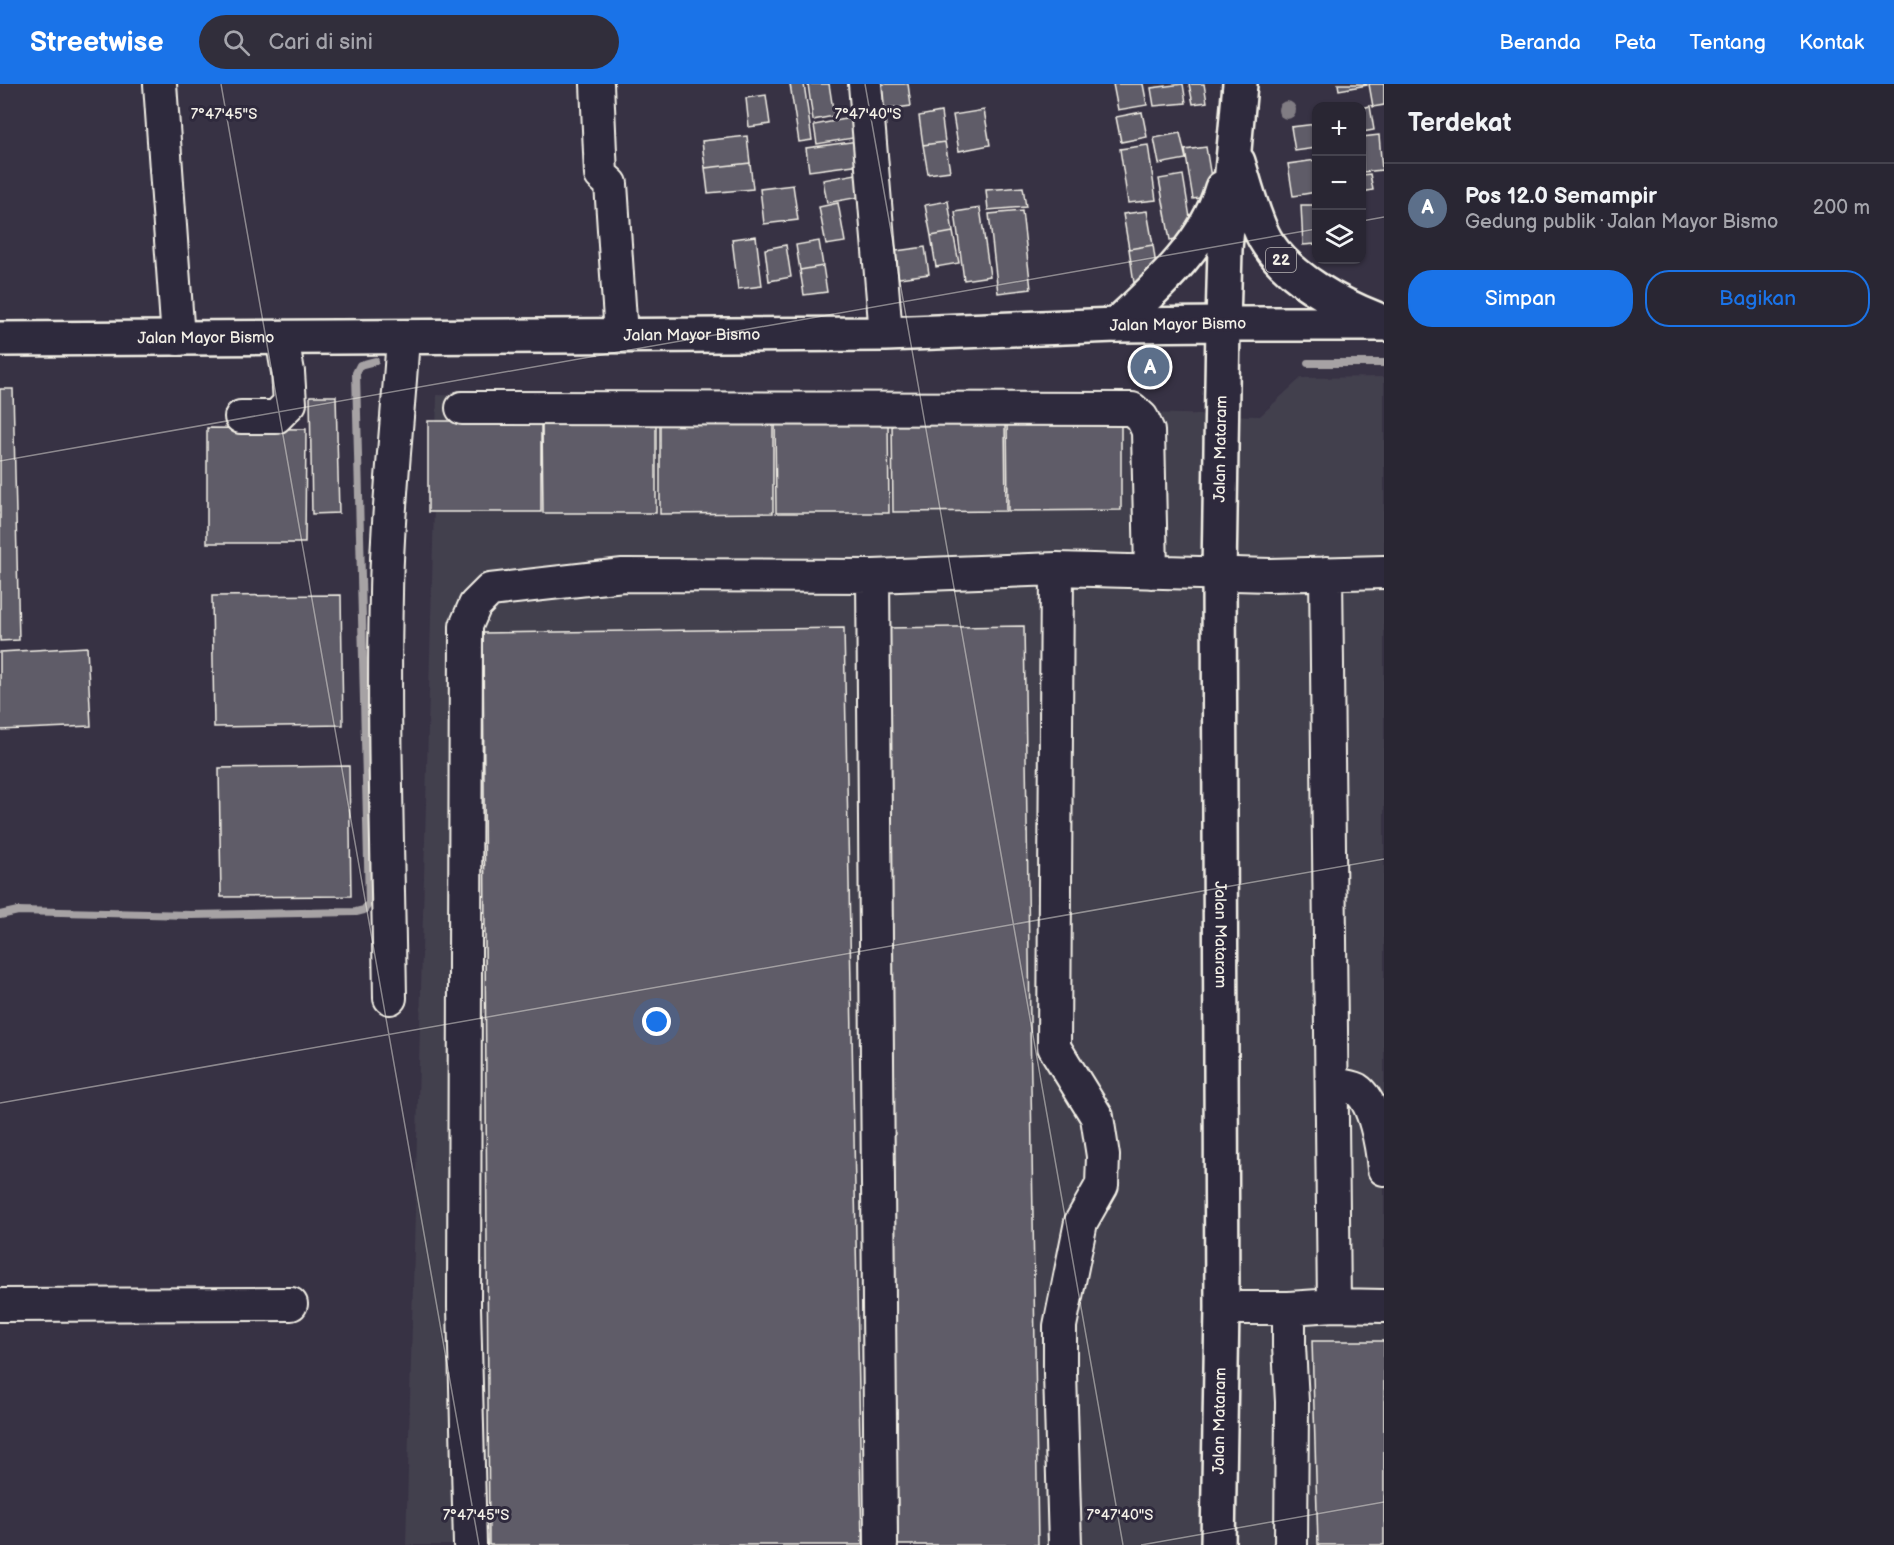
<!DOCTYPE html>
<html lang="id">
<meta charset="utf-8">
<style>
body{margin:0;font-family:"Balsamiq Sans",sans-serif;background:#312e3b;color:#f1f3f6}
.controls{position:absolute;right:18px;top:18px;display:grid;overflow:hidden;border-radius:12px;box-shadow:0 2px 4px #0004}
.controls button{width:54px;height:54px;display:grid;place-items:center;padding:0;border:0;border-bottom:2px solid #45434e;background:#292633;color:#f1f3f6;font:30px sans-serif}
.you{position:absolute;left:657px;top:938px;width:21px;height:21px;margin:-15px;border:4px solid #fff;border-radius:50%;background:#1a73e8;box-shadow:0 0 0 9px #1a73e833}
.badge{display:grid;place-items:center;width:39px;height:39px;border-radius:50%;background:#1a73e8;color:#fff;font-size:20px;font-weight:700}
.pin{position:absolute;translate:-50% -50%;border:3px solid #fff;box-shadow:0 2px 6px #0006}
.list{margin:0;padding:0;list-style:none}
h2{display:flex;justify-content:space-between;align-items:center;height:78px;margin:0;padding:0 24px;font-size:26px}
h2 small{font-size:20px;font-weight:400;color:#a5a5ac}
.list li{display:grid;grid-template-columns:39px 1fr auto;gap:18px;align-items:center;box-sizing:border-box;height:90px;padding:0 24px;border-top:2px solid #45434e}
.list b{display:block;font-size:22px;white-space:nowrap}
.list p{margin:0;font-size:20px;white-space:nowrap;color:#a5a5ac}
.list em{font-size:20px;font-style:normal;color:#a5a5ac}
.actions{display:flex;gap:12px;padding:18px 24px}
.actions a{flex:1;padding:14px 0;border:2px solid #1a73e8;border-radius:24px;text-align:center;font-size:21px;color:#1a73e8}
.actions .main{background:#1a73e8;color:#fff}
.icon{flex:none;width:33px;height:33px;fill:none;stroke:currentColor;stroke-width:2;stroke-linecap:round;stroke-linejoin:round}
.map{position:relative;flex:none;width:1384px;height:1461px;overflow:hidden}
header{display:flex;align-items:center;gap:36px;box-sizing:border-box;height:84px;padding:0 30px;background:#1a73e8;color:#fff}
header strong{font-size:28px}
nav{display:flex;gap:33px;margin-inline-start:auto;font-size:21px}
.search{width:420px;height:54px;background:#312e3b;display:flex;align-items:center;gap:15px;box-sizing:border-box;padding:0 21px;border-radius:33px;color:#a5a5ac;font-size:22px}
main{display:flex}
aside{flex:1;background:#292633}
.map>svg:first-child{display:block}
</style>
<header>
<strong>Streetwise</strong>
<div class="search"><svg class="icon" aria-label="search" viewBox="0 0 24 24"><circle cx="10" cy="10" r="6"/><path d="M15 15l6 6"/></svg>Cari di sini</div>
<nav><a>Beranda</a><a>Peta</a><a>Tentang</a><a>Kontak</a></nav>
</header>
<main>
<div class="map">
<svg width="1384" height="1461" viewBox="0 0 1384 1461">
<rect width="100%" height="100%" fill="#373244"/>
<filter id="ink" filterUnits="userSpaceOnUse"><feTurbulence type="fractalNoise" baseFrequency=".0167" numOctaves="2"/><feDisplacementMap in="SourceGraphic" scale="12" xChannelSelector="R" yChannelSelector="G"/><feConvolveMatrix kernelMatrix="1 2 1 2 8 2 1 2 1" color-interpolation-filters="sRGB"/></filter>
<g filter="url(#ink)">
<path fill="#433f4e" d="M1384,293v1168h-978l31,-1150 823,21 41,-38z"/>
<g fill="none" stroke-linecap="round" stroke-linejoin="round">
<path stroke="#a6a2a4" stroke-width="8" d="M1308,279h76
M0,831l18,-4 173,4 165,-3 8,-2 5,-7 -13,-530 4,-8 15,-4"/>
</g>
<path fill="#5f5c67" stroke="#f4f1e8" stroke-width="1.5" d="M790,0h14l8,56 -13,2z
M808,0h21l5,32 -21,4z
M877,0h31l3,22 -30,4z
M1113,0h30l4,21 -29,5z
M1183,0l3,19 -32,3 -3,-18z
M1189,0h15l3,18 -14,2z
M1338,0h29v1l-28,5z
M1369,0h15v21l-11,2z
M766,11l4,29 -21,3 -3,-29z
M1370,22l4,24 -12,2v-24z
M984,26l6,35 -31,6 -6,-36z
M941,28l4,30 -22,3 -4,-29z
M1142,28l5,25 -26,5 -5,-25z
M856,33l3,20 -42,7 -3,-19z
M1316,40v24l-21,3 -4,-24z
M1180,49l6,26 -27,5 -5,-26z
M1379,51l3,35 -19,2 -1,-35z
M747,52l3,27 -45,5 -3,-27z
M858,57l3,23 -52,7 -3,-23z
M945,58l5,29 -22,3 -5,-29z
M1148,61l8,55 -28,3 -8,-54z
M1206,63l8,49 -21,3 -8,-49z
M1316,76v32l-23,4 -5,-32z
M750,79l3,26 -45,4 -3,-25z
M861,89l4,23 -38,7 -4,-23z
M1370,90l3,16 -11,2v-17z
M1183,91l10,61 -23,4 -11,-61z
M793,101l5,35 -34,4 -4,-35z
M1023,103l3,20 -38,3 -2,-20z
M948,117l5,31 -22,4 -6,-31z
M838,119l7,39 -19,3 -7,-38z
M1301,121h15v39l-13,1z
M980,124l10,68 -26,4 -9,-68z
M1022,127l9,78 -33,4 -9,-79z
M1147,127l6,34 -24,4 -6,-35z
M953,148l6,31 -23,4 -5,-31z
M756,152l6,50 -24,3 -6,-50z
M819,157l4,25 -23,4 -4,-25z
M786,161l5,32 -22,4 -4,-32z
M1153,161l5,35 -24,3 -5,-34z
M925,163l4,27 -37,5 -3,-27z
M823,182l4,26 -23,3 -4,-25z
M0,305h13l6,251 -19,1z
M310,312h26l3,117 -27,1z
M1007,335h114v91l-113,1z
M892,336h113l1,91 -113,1z
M428,337h113v91h-113z
M542,338h114v91h-113z
M660,338h113v91l-113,1z
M775,338h113l1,91h-113z
M207,344l99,1 -1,114h-98z
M341,511l2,130 -129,2 -2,-131z
M1024,542l14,919h-140l-11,-917z
M844,544l18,917h-373l-6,-912z
M87,563l4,79 -91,4v-78z
M349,682l2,130 -130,1 -2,-129z
M1312,1257h72v204h-66z"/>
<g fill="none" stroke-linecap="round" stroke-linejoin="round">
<g stroke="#f4f1e8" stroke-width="36">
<path id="minor" d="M160,0l18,255
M597,0l4,91 10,9 10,151
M865,0l21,250
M462,324l670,1 10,9 6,13 3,141
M241,333h35l14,-14 -2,-31 -6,-34
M1057,485l-3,478 43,70 6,39 -1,29 -21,37 -21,104v47l5,172
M873,492l8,969
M390,914c-2,-135 -7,-270 -4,-404 1,-86 12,-172 17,-258
M1332,1000c7,1 18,2 24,5 19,12 26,59 28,80
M0,1221l291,-1
M1334,1221l50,1
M1222,1224h67
M470,1461l-6,-238 2,-681 9,-21 15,-15 133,-15 250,1 184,-7 213,6 114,-3
M1291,1461l1,-143 -3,-56v-38l45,-3 -8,-732"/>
</g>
<g stroke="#f4f1e8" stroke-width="38">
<g id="major">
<path id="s1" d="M0,255l886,-5 230,-9 107,-1 -4,251 3,733 -4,237"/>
</g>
</g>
<g stroke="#f4f1e8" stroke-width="38">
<path id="highway" d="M1240,0l-15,165 -2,75h161
M1238,78c7,22 17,63 30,82 23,35 70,60 108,75
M1116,241c41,-38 90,-81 106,-137"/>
</g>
<use href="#minor" stroke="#2f2a3d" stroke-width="32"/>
<use href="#major" stroke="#2f2a3d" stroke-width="33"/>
<use href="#highway" stroke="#2f2a3d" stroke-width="33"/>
</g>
<circle fill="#807b83" cx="1287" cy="26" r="9"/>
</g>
<path fill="none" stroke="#f4f1e8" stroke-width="1.5" stroke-opacity="0.45" d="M221,0l258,1461M865,0l258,1461M1362,137l22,-4M0,377l1316,-232M0,1019l1384,-244M1141,1461l243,-43"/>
<g text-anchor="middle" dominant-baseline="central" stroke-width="6" stroke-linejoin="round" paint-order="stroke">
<rect fill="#2f2a3d" stroke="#b9b5b5" stroke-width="1.5" x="1266" y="164" width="30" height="24" rx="4.5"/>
<g font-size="15" font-weight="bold" fill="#f4f1e8">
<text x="1281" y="176">22</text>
</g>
<g font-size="16" fill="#f4f1e8" stroke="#2f2a3d">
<text transform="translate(1178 241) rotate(-1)">Jalan Mayor Bismo</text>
<text stroke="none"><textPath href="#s1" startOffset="692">Jalan Mayor Bismo</textPath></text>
<text stroke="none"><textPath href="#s1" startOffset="206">Jalan Mayor Bismo</textPath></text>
<text transform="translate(1221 365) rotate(-89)">Jalan Mataram</text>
<text stroke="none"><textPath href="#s1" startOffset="1834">Jalan Mataram</textPath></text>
<text transform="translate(1220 1337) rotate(-89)">Jalan Mataram</text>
</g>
</g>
<g font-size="15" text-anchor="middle" fill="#f4f1e8" stroke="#2f2a3d" stroke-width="6" stroke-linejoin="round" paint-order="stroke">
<text x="224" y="35">7°47'45"S</text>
<text x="868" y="35">7°47'40"S</text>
<text x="476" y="1436">7°47'45"S</text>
<text x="1120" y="1436">7°47'40"S</text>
</g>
</svg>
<div class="controls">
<button>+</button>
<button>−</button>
<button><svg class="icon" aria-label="layers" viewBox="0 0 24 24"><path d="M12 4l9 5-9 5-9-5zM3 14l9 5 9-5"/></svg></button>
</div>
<div class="you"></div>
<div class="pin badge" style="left:1150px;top:283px;background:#5c6f8a">A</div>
</div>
<aside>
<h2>Terdekat<small></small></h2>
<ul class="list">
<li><span class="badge" style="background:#5c6f8a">A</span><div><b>Pos 12.0 Semampir</b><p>Gedung publik · Jalan Mayor Bismo</p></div><em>200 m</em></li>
</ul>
<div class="actions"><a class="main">Simpan</a><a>Bagikan</a></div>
</aside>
</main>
